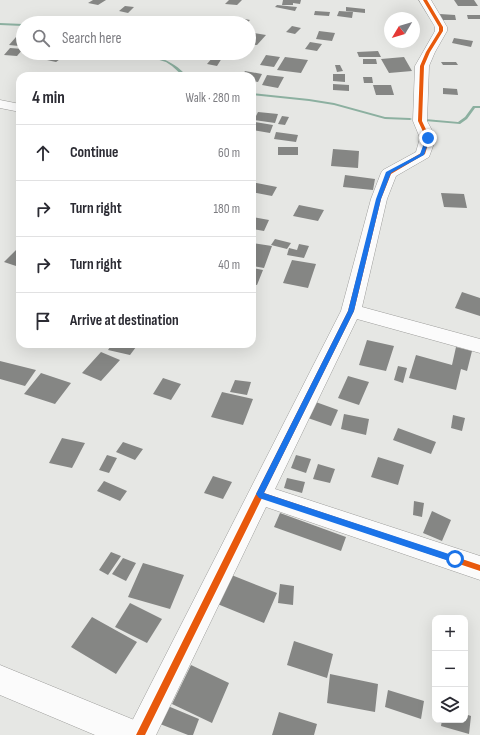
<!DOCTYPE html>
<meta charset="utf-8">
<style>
body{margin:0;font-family:"Sofia Sans Condensed",sans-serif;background:#f7f7f7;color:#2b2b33}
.controls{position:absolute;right:12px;bottom:12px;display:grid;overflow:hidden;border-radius:8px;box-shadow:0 4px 16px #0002}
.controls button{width:36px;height:36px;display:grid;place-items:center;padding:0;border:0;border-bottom:1px solid #e1e1e2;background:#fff;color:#2b2b33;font:20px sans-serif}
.compass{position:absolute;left:384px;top:12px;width:36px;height:36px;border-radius:50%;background:#fff;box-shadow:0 4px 16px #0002;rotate:232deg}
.stop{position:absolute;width:12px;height:12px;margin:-9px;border:3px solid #1a73e8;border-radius:50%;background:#fff}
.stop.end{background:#1a73e8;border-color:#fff;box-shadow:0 1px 4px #0008}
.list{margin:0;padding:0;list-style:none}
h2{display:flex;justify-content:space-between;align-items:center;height:52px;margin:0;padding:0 16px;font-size:17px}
h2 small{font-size:13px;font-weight:400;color:#7c7c81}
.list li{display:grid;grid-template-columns:26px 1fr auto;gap:12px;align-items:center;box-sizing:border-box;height:56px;padding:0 16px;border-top:1px solid #e1e1e2}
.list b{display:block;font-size:15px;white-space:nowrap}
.list em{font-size:13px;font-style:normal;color:#7c7c81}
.icon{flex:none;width:22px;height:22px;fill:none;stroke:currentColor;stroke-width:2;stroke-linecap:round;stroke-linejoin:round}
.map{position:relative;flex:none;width:480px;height:735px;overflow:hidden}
.search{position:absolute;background:#fff;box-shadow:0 4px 16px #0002;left:16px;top:16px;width:240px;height:44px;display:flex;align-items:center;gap:10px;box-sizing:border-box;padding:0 14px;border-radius:22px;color:#7c7c81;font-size:15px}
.panel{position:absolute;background:#fff;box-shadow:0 4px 16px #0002;left:16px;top:72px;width:240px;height:276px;border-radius:12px}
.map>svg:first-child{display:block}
</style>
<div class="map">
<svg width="480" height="735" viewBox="0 0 480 735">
<rect width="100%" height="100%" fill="#e6e7e4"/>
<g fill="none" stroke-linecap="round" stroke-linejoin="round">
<path fill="#8cb0a0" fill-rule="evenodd" d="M0,23l23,1v2l-23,-1z
M81,53c7,0 13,4 20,3 5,0 10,-3 16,-3 -11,7 -25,7 -36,0z
M129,53c22,0 43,6 58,23h-4l-11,-10 -6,-4 -13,-4z
M252,93l57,6 25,4 51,14 25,1 2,1 -2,1 -25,-1 -51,-14 -25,-4 -57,-6z
M473,106h7v2h-5l-8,11 -7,5 -35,-3 -2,-1 2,-1 33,3 7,-5z"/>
</g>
<path fill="#858684" d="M93,0h13l-8,5 -10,-2z
M229,0h13l-5,5 -12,-1z
M283,0h18l-1,4 -7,-1v2h-11z
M454,0h20l4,6h-20z
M277,5l20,2 -2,4 -20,-4z
M125,6l9,1 -6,6 -9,-2z
M346,7l19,2v4l-19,-2z
M315,11l15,1 -1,4 -15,-1z
M339,11l14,1 -1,6 -15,-2z
M440,14l15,1 1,5h-15z
M467,15h13v4h-12z
M240,18l10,2 -3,3 -11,-1z
M292,26l9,2 -6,6 -9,-2z
M319,31l16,2 -3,8 -16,-2z
M254,33l12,2 -9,10 -8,-1v-6z
M16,37h7v4l-4,5 -10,-1z
M454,38l19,3 -2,6 -19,-4z
M310,42l12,2 -5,7 -12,-2z
M10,48l13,1 -6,7 -13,-1z
M378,51l3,6h-22l-2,-5z
M212,53h19l-6,4z
M54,55l9,2 -7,5 -9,-2z
M266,55l14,2 -6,10 -14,-2z
M213,57l9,1 -5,8 -10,-2z
M285,57l23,3 -7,13 -24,-3z
M404,57l8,14 -23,2 -8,-14z
M363,59h13l1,5h-14z
M441,62h15l2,3h-15z
M335,65h5l3,6 -6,1z
M245,71l17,3 -4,8 -6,-1v-5h-10z
M333,74h12v8l-12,-1z
M267,75l17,2 -6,11 -16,-3z
M363,77h9l1,6h-9z
M333,84l16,1v6l-16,-1z
M373,85h18l3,10h-18z
M443,88l14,1 1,6 -15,-1z
M258,112l20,2 -3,9 -21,-3z
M282,116l7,1 -4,8 -7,-1z
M255,122l18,3 -3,8 -18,-3z
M276,132l22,3 -2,7 -22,-3z
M278,147h20v8h-20z
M333,149l26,2 -1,17 -27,-2z
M345,175l30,4 -2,11 -30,-3z
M252,182l25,5 -5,9 -20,-4z
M441,193l23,1 3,14 -23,-1z
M299,205l25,5 -6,11 -25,-5z
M252,217l17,3 -5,11 -12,-2z
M275,239l16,4 -4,6 -16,-4z
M252,243l20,3 -8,22 -12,-2z
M299,244l10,2 -5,12 -17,-3 2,-7 8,2z
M20,246v16l-4,4 -12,-4z
M292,260l24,4 -8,24 -25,-5z
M252,268l11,2 -6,15 -5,-1z
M462,292l18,6v18l-25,-8z
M367,340l27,6 -8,25 -27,-6z
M112,344h13l11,3 -6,8 -22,-5z
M456,347l16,4 -5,20 -6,-2 -5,21 -47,-12 7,-23 36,10z
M101,352l19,8 -19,21 -19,-8z
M0,361l36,9 -11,16 -25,-7z
M398,366l9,2 -4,15 -9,-3z
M41,373l30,10 -16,21 -31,-10z
M348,376l21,6 -10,23 -21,-7z
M163,378l18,6 -10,16 -18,-6z
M235,380l16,2 -4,13 -17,-3z
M222,392l31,7 -10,26 -32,-8z
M313,401l25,9 -7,16 -26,-9z
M344,414l25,5 -3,16 -25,-6z
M453,415l12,3 -3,13 -11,-3z
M398,428l38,14 -5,12 -38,-14z
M62,438l23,5 -13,25 -23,-5z
M123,442l20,7 -8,11 -19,-8z
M107,455l10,3 -8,15 -10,-3z
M296,455l15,4 -5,14 -15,-5z
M378,457l26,8 -6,20 -27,-8z
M318,464l17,5 -5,14 -17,-4z
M213,476l19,6 -9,17 -19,-6z
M287,478l18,4 -3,11 -18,-5z
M104,481l23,10 -7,10 -23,-10z
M414,501l10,2 -2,14 -9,-2z
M432,511l19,9 -9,21 -19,-8z
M280,513l66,24 -5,14 -67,-24z
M111,552l10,4 -13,19 -9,-5z
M123,558l13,5 -10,18 -14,-7z
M143,563l41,12 -14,34 -42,-12z
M229,574l48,19 -13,30 -49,-20z
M280,584l14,2 -1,19 -15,-2z
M130,603l32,16 -15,24 -32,-16z
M92,617l45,25 -21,32 -45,-27z
M294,641l39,13 -6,24 -40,-13z
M191,665l38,18 -17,40 -40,-19z
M330,674l48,10 -3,28 -48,-9z
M388,690l36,11 -3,18 -36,-12z
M163,704l36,15 -6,16h-5l-33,-13z
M279,712l38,12 -3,11h-42z
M465,714l6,2 -2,18 -28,-8 1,-6h23z"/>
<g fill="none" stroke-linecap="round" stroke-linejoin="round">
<g stroke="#9d9d9b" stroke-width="1">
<path id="minor" d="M419,0h12l16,27v4l-12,21 -6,14 -2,55 9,17 -7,19 -33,19 -9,23 -25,108 118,32v14l-123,-34 -82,170 205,67v24l-214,-73 -110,228h-31l216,-424 30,-112 10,-26 2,-3 33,-18 4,-14 -7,-17 2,-55 20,-35v-4z
M0,100l20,4v8l-20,-4z"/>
</g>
<g stroke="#9d9d9b" stroke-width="1">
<path id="tertiary" d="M0,665l144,59 5,11h-54l-95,-40z"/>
</g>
<use href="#minor" fill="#fbfbfb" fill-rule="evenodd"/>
<use href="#tertiary" fill="#fbfbfb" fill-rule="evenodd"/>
<g stroke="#fff" stroke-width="2">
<path id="cycleway" d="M423,0h4l16,27v4l-13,21 -6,14 -2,55 8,17 -5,16 -34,20 -10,25 -27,112 -90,182 216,72v6l-218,-73 -117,237h-9l121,-243 91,-181 29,-112 10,-26 34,-20 5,-15 -8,-17 2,-55 6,-14 13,-21v-4z"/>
</g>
<use href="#cycleway" fill="#e8590c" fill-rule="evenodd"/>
</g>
<path fill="#1a73e8" d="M428,137l2,1 -6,17 -33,18 -10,26 -27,112 -90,182 194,64 1,2 -4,4 -196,-65 -3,-4 92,-183 28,-112 10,-27 34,-18 6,-16z"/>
</svg>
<div class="controls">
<button>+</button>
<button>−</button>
<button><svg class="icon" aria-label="layers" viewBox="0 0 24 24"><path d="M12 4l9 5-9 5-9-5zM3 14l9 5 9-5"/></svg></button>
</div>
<svg class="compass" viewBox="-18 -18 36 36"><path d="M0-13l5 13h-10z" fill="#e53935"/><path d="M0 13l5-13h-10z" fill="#7c7c81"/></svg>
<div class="stop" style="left:455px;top:559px"></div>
<div class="stop end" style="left:428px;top:138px"></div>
<div class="search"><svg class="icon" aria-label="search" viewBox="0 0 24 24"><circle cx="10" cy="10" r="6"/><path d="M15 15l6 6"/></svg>Search here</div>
<section class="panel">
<h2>4 min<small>Walk · 280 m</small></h2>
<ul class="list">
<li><svg class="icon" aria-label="ahead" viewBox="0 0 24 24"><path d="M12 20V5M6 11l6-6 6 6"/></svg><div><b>Continue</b></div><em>60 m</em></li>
<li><svg class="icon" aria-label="right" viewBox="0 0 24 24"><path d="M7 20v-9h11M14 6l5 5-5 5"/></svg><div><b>Turn right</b></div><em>180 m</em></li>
<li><svg class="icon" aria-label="right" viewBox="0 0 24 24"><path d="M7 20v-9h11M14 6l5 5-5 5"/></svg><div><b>Turn right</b></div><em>40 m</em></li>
<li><svg class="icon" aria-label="arrive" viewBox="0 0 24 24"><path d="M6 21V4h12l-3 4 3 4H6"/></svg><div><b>Arrive at destination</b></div></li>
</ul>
</section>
</div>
